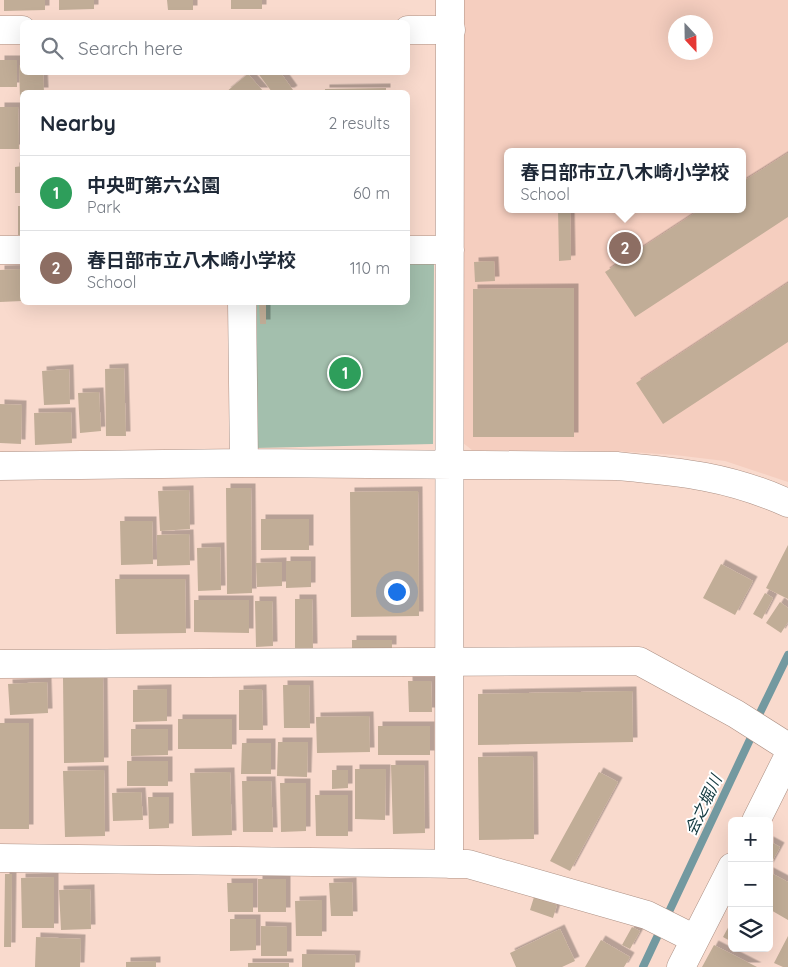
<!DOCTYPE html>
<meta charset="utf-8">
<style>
body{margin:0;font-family:Quicksand,"Noto Sans JP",sans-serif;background:#f6f6f7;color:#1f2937}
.controls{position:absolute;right:15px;bottom:15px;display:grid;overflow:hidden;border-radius:8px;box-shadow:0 5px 20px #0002}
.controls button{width:45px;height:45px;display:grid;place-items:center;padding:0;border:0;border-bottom:1px solid #e0e1e3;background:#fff;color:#1f2937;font:25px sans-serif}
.compass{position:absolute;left:668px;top:15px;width:45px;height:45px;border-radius:50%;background:#fff;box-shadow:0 5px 20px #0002;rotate:158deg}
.you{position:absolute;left:396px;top:591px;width:18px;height:18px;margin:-12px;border:4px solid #fff;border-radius:50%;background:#1a73e8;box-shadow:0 0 0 8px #1a73e833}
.badge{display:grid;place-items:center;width:32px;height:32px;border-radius:50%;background:#111827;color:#fff;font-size:16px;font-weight:700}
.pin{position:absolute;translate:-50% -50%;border:2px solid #fff;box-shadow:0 1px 5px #0006}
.popup{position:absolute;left:504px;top:148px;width:242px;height:65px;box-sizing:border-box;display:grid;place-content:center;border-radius:8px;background:#fff;filter:drop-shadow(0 1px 4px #0005);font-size:16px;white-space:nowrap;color:#747a83}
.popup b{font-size:19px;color:#1f2937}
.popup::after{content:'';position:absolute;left:50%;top:100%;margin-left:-10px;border:10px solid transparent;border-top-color:#fff}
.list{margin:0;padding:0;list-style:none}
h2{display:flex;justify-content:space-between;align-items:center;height:65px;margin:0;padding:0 20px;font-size:21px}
h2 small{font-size:16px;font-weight:400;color:#747a83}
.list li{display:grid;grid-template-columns:32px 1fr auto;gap:15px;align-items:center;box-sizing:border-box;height:75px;padding:0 20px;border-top:1px solid #e0e1e3}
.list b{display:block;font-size:19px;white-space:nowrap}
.list p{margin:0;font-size:16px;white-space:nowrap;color:#747a83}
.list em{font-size:16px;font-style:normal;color:#747a83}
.icon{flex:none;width:28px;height:28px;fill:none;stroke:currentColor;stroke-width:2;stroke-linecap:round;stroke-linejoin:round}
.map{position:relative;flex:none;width:788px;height:967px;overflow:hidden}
.search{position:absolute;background:#fff;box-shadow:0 5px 20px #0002;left:20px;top:20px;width:390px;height:55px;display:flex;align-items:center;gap:12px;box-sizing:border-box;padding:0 18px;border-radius:8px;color:#747a83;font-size:19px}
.panel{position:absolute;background:#fff;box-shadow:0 5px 20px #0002;left:20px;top:90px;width:390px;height:215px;border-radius:8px}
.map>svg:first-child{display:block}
</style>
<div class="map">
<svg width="788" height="967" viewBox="0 0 788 967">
<defs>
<filter id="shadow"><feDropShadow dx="4.5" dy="-4.5" stdDeviation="0" flood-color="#0004"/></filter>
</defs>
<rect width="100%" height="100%" fill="#f9dacd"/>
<path fill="#f5cebf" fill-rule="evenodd" d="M462,0h326v482l-63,-21 -50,-6 -60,-4 -143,-1 -9,-7zM676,22h30v30h-30zM508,152h234v57h-234z"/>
<path fill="#a3bfad" d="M408,264h26l-1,180 -178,4 2,-145 151,-1z"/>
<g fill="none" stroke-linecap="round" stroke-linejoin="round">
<path stroke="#7399a0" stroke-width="8" d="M756,721l32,-66
M643,967l111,-236"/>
</g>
<path fill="#c1ad97" filter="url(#shadow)" d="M4,0h41v10l-41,1z
M59,0h35v9l-35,1z
M167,0h26v10h-25z
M231,0h31v9h-31z
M0,60h17v27h-17z
M19,65h3v7h21l1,20h-22v7h-2z
M257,72h23l13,18 -3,2h-18z
M248,74l16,18h-38z
M386,88v4h-61v-3z
M0,107h18l1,42h-19z
M788,153v64l-153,100 -30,-45 96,-63h41v-27z
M22,166v27h-7v-26z
M18,206h4v29h-4z
M558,209h12l1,51 -12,1z
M494,261l1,20 -20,1 -1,-20z
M22,269v32l-22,1v-32z
M788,283v59l-125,82 -27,-41z
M574,288v149h-101v-148z
M259,302h7v22h-6z
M124,368l2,68h-20l-1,-67z
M69,369l1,35 -26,1 -2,-34z
M99,392l2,39 -21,2 -2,-40z
M0,404l22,1 -1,39 -21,-1z
M71,412l1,31 -37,2 -1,-32z
M226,488h25l1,105 -25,1z
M189,490l1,39 -30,2 -2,-40z
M418,491l1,125 -68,1 -1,-125z
M261,519h48v31h-48z
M120,521h32l1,43 -32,1z
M189,534l1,31 -33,1v-31z
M788,545v54l-22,-11z
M220,547l1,43 -23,1 -1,-43z
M286,561h25v26l-25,1z
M282,562v24l-25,1 -1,-24z
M721,564l32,17 -18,34 -32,-17z
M115,579h70l1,54 -70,1z
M765,593l8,5 -11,21 -9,-5z
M295,599h17l1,49h-18z
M194,600h55v33l-55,-1z
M255,601h17l1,45 -17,1z
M780,602l8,6v14l-7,11 -15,-10z
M352,640h40v9l-40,-1z
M103,677l1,85 -40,1 -1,-85z
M408,681h23l1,31h-23z
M47,682l1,31 -38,2 -2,-31z
M283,685h26l1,43h-26z
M167,689v32l-34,1v-32z
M262,689l1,41h-24v-40z
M632,691l1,51 -155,3v-51z
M369,716l1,36 -53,1 -1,-36z
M178,719h54v30h-54z
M0,723h29v106h-29z
M378,726h52v29h-52z
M131,729h37v26l-37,1z
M278,742h30l-1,35 -30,-1z
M242,743h29v31h-30z
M533,756l1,83 -55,1 -1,-83z
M127,761h41v25h-41z
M391,765h33l1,68 -32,1z
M355,769h31l-1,51 -30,-1z
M104,770l1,66 -40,1 -2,-66z
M332,770h16v18l-16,1z
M230,772l2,63 -40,1 -2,-63z
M599,772l19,10 -48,89 -20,-10z
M242,781h29l2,51h-30z
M280,783h26v48l-25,1z
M141,792l2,28 -30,1 -1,-28z
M315,795h33v41h-32z
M148,797h21v31l-20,1z
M769,841l11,6 -11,20z
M769,872l19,10v38l-19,-11z
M5,874h7l-1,73h-7z
M54,877v51h-32l-1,-50z
M258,879h28v33h-28z
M352,882l1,34h-22l-2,-33z
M227,883h26v29h-25z
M90,889l1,40 -30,1 -2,-40z
M534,897l23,8 -4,13 -23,-8z
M322,900v36h-26l-1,-35z
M230,919h26v31l-26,1z
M732,920v22l-9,-5z
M261,926l26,1v29h-26z
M632,927l8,4 -10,18 -8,-4z
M560,929l15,32 -13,6h-46l-6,-14z
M788,936v31h-5l-9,-4z
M36,937l45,2 -1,28h-45z
M601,940l29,17 -6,10h-39z
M714,945l43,22h-55z
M302,954l54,1 -1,12h-53z
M156,961v6h-30v-5z
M248,963h41v4h-41z"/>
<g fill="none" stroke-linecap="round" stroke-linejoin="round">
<g stroke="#ac9084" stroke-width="29">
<path id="minor" d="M0,30h22
M408,30h43
M0,250h22
M408,250h42
M242,302l2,161
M0,466l244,-3 373,3c64,6 111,10 171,37
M0,664l639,-3 97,53 52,33
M756,821l32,-64
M0,858l468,6 179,51 48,24
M449,864l1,-864
M681,967l51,-100"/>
</g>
<use href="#minor" stroke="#fff" stroke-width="28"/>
</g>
<g text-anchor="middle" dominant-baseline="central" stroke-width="4" stroke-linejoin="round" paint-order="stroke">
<g font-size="16" font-style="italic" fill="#0f363c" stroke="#fff">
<text transform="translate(703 805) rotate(-65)">会之堀川</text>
</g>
</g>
</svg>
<div class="controls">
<button>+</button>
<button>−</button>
<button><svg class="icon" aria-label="layers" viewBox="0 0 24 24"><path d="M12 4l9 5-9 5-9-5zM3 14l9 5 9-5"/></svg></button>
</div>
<svg class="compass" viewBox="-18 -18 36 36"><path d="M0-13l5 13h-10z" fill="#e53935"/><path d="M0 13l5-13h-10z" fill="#747a83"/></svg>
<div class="you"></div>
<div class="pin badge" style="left:345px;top:373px;background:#2e9e5b">1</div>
<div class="pin badge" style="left:625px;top:248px;background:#8d6e63">2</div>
<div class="popup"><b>春日部市立八木崎小学校</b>School</div>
<div class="search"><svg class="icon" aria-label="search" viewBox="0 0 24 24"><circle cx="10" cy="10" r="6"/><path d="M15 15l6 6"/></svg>Search here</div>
<section class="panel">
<h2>Nearby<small>2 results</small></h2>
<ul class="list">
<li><span class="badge" style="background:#2e9e5b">1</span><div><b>中央町第六公園</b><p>Park</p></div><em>60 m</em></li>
<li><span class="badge" style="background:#8d6e63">2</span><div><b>春日部市立八木崎小学校</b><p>School</p></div><em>110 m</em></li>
</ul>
</section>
</div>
